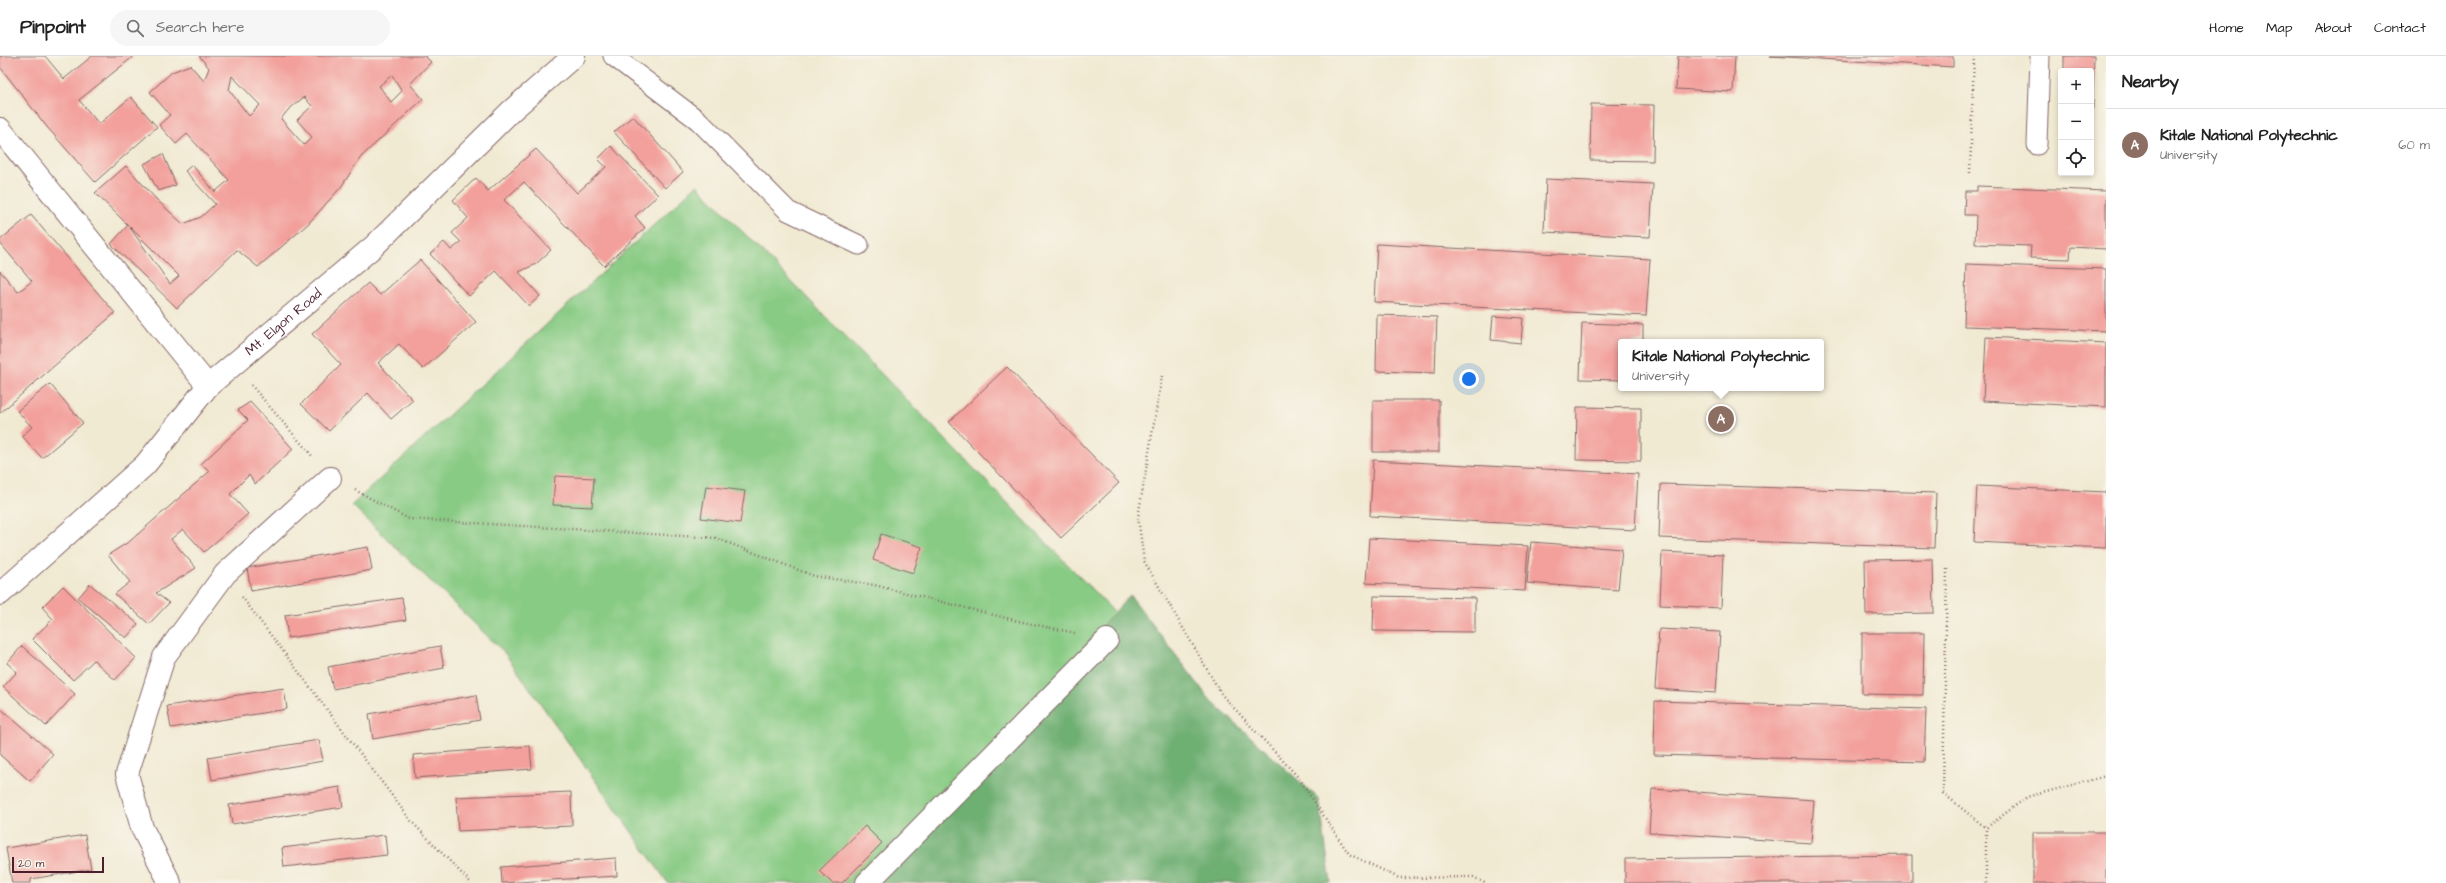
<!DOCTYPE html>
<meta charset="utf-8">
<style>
body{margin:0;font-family:"Architects Daughter",sans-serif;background:#f6f6f6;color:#222}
.controls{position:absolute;right:12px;top:12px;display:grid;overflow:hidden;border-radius:4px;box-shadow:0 2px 6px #0003}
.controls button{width:36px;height:36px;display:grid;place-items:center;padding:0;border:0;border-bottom:1px solid #e0e0e0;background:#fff;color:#222;font:20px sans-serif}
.scale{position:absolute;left:12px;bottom:10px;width:92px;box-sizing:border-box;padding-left:4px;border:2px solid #4a1f2b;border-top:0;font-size:11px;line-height:14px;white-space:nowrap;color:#4a1f2b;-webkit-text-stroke:3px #f7f3e8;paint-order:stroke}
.you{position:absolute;left:1469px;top:323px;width:14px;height:14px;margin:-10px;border:3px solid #fff;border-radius:50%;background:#1a73e8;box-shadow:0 0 0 6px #1a73e833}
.badge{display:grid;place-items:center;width:26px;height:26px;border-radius:50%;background:#1a73e8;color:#fff;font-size:13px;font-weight:700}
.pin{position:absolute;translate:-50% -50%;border:2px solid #fff;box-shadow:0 1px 4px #0006}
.popup{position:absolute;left:1618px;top:283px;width:206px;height:52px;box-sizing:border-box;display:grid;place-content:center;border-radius:4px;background:#fff;filter:drop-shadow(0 1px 3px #0005);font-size:13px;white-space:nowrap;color:#767676}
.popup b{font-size:15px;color:#222}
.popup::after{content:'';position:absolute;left:50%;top:100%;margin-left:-8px;border:8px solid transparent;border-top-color:#fff}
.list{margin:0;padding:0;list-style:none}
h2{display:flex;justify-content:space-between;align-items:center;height:52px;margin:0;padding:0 16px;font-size:17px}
h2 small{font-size:13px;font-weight:400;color:#767676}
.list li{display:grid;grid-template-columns:26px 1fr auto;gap:12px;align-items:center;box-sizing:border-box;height:72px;padding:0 16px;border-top:1px solid #e0e0e0}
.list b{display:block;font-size:15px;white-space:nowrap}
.list p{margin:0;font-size:13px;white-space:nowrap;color:#767676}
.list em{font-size:13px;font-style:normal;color:#767676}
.icon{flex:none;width:22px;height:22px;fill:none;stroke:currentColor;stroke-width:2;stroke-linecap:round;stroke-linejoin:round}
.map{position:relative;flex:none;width:2106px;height:827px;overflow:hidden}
header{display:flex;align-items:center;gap:24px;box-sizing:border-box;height:56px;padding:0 20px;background:#fff;border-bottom:1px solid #e0e0e0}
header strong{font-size:19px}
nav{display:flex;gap:22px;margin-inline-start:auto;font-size:14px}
.search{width:280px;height:36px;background:#f6f6f6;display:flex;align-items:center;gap:10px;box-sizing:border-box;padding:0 14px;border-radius:22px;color:#767676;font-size:15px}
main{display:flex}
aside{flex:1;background:#fff}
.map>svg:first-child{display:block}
</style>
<header>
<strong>Pinpoint</strong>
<div class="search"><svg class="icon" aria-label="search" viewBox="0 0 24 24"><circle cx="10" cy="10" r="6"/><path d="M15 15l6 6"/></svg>Search here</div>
<nav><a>Home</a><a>Map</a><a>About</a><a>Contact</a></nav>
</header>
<main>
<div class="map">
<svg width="2106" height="827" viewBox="0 0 2106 827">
<rect width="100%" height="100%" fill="#f7f3e8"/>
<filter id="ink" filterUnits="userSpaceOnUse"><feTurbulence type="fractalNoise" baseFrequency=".025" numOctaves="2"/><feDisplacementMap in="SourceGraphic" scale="8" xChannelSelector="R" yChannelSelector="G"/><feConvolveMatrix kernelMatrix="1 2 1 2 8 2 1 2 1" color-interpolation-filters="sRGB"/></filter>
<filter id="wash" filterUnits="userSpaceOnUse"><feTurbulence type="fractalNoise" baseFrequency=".012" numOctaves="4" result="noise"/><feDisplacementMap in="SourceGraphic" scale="16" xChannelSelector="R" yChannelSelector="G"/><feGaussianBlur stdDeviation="0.9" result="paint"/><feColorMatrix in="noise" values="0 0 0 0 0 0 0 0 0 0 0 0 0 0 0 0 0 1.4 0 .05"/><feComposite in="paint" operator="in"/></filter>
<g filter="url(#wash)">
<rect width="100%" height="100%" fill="#f1ead3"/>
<path fill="#88cb84" stroke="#697558" d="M697,129l418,428 -241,270h-206l-164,-231 -152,-147z"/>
<path fill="#6eaf72" stroke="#5c674e" d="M1130,539l81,106 108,98 12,84h-457z"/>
<g id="blocks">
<path fill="#f3a09c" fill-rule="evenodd" d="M0,0h45l19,23 28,-23h42l-55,44 20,24 32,-27 26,30 -62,55 -48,-55 -47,-60z
M199,0h226l6,6 -21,22 13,15 -62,58 -20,30 -33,37 -50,43 -21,-17 -60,58 -66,-64 17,-19 42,59 9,-8 -52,-52 -32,-31 31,-27 30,33 27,25 18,-7 14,-13 -30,-33 7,-6 23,27 14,-12 -42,-46 -11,10 -17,-19 11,-10 -20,-23 22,-20 18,-7 14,16 5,-13zM392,19l10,16 -11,11 -12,-16zM232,20l28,29 -11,11 -20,-26zM304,41l8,9 -15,14 15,17 -8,8 -23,-26 7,-9z
M1678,0h57l-2,36 -57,-3z
M1770,0h183v11z
M2064,0h30l-2,99 -1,-84h-27z
M1591,48l63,1 -1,56 -63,-1z
M633,60l50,56 -18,16 -51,-56z
M611,90l47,49 -23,21 10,12 -41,38 -80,-84 -20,18 47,50 -15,14 -17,8 21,24 -11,10 -33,-35 -27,25 -39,-42 14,-12 7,8 10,-8 -9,-9 16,-15 -15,-18 23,-22 12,13 48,-42 41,44 29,-26 -8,-8z
M163,98l13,31 -18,6 -14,-27z
M1546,123l107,5 -3,53 -106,-5z
M1977,130l129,5v58l-35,-2 -1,12 -40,-1 1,-12 -56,-2 1,-29h-12l1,-24h12z
M31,159l84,98 -115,100v-142l18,21 14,-11 -32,-38v-3z
M1377,188l273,15 -4,57 -272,-14z
M420,204l56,62 -53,47 -24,-25 -21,19 35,37 -22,19 -23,-26 -39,38 -28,-27 40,-39 -29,-31 56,-51 12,12z
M1966,208l140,5v62l-142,-5z
M1377,259l60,2 -2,56 -59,-2z
M1493,260l30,2 -2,25 -30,-3z
M1582,267l61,2v17h-22v38l-41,-1z
M1986,281l120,6v64l-123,-6z
M1007,311l112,116 -58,55 -112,-116z
M50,328l33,39 -41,35 -20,-22 10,-9 -15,-16z
M1373,344h66v52h-66z
M250,346l43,47 -38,35 -6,-9 -19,19 18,20 -44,38 -21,-23 -12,10 25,29 -40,25 13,10 -20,21 -34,-30 15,-12 -22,-27 22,-14 80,-70 -9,-7 47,-44 -10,-10z
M1577,351l64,1v53l-65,-1z
M1373,404l265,14 -3,56 -265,-14z
M555,420l39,2 -2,29 -39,-2z
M1661,428l275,9 -2,55 -275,-10z
M706,430l39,5 -5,32 -39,-5z
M1977,430l129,6v56l-132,-6z
M881,478l41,13 -9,26 -40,-13z
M1369,482l159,8 -3,45 -159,-8z
M1531,486l91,7 -4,41 -91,-7z
M368,491l4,23 -121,21 -4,-23z
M1662,496l61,3 -2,53 -61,-3z
M1933,503l1,54 -68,1 -1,-54z
M90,528l48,40 -12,14 -48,-40z
M63,530l73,72 -21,22 -21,-20 -21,20 -41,-41 21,-20 -11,-12z
M1374,540l101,2v34l-102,-1z
M402,542l4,22 -118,18 -3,-23z
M1659,573l61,3 -4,61 -61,-4z
M1862,577h62l-1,62 -61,-1z
M22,590l53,48 -29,32 -43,-39 14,-15 -10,-9z
M440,590l4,22 -111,21 -5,-22z
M284,632l3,21 -116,19 -4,-22z
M476,639l4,25 -107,19 -4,-25z
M1655,645l271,8 -2,53 -270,-7z
M0,652l53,46 -23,27 -30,-26z
M319,684l4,21 -111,19 -4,-22z
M530,690l2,23 -117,9 -2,-23z
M340,731l3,20 -111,17 -3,-19z
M1652,733l162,11 -3,43 -162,-11z
M571,736l1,34 -114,5 -2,-34z
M865,770l17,17 -40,40h-10l-13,-12z
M2033,776h73v51h-73z
M85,779l6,34 -60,10v4h-19l-6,-35z
M385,779l2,20 -103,12 -2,-19z
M1912,799v28h-287v-24z
M616,802l1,18 -115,7 -1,-16z"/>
</g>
</g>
<g filter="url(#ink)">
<use href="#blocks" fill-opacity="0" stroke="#846666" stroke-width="1"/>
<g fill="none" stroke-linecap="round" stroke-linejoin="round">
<g stroke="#846666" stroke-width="21">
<path id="lane" d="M613,0l86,65 89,90 71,34
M2037,89l3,-89"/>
</g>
<g stroke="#846666" stroke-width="24">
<path id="street" d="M0,73l208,257
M170,827l-28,-55 -15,-54 37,-117 61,-83 105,-96
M867,827l240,-243"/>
</g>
<g stroke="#846666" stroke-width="24">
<g id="secondary">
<path id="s1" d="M0,538l145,-129 63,-79 165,-139 138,-136 63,-55"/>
</g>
</g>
<path stroke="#846666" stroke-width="2.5" stroke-dasharray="1 3" stroke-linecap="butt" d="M1970,117l4,-117
M1162,320l-24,141 6,44 78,134 76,82 51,77 50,24 74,-1 12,6
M251,329l62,72
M355,434l54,29 307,19 98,38 60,9 144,36 57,12
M1947,513l-4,224 43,35
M242,541l170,225 59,61
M1986,827v-55l41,-31 79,-21"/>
<use href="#lane" stroke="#fff" stroke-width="19"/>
<use href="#street" stroke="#fff" stroke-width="22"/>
<use href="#secondary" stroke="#fff" stroke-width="22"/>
</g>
</g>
<g text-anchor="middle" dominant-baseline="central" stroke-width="4" stroke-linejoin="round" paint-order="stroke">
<g font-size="14" fill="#4a1f2b" stroke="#f7f3e8">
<text stroke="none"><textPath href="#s1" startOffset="394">Mt. Elgon Road</textPath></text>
</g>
</g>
</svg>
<div class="controls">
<button>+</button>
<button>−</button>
<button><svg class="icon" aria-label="locate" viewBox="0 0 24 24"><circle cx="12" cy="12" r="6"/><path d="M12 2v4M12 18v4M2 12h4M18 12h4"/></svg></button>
</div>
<div class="scale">20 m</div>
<div class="you"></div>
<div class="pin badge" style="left:1721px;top:363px;background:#8d6e63">A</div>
<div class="popup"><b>Kitale National Polytechnic</b>University</div>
</div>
<aside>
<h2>Nearby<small></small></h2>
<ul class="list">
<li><span class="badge" style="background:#8d6e63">A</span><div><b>Kitale National Polytechnic</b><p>University</p></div><em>60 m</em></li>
</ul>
</aside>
</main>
